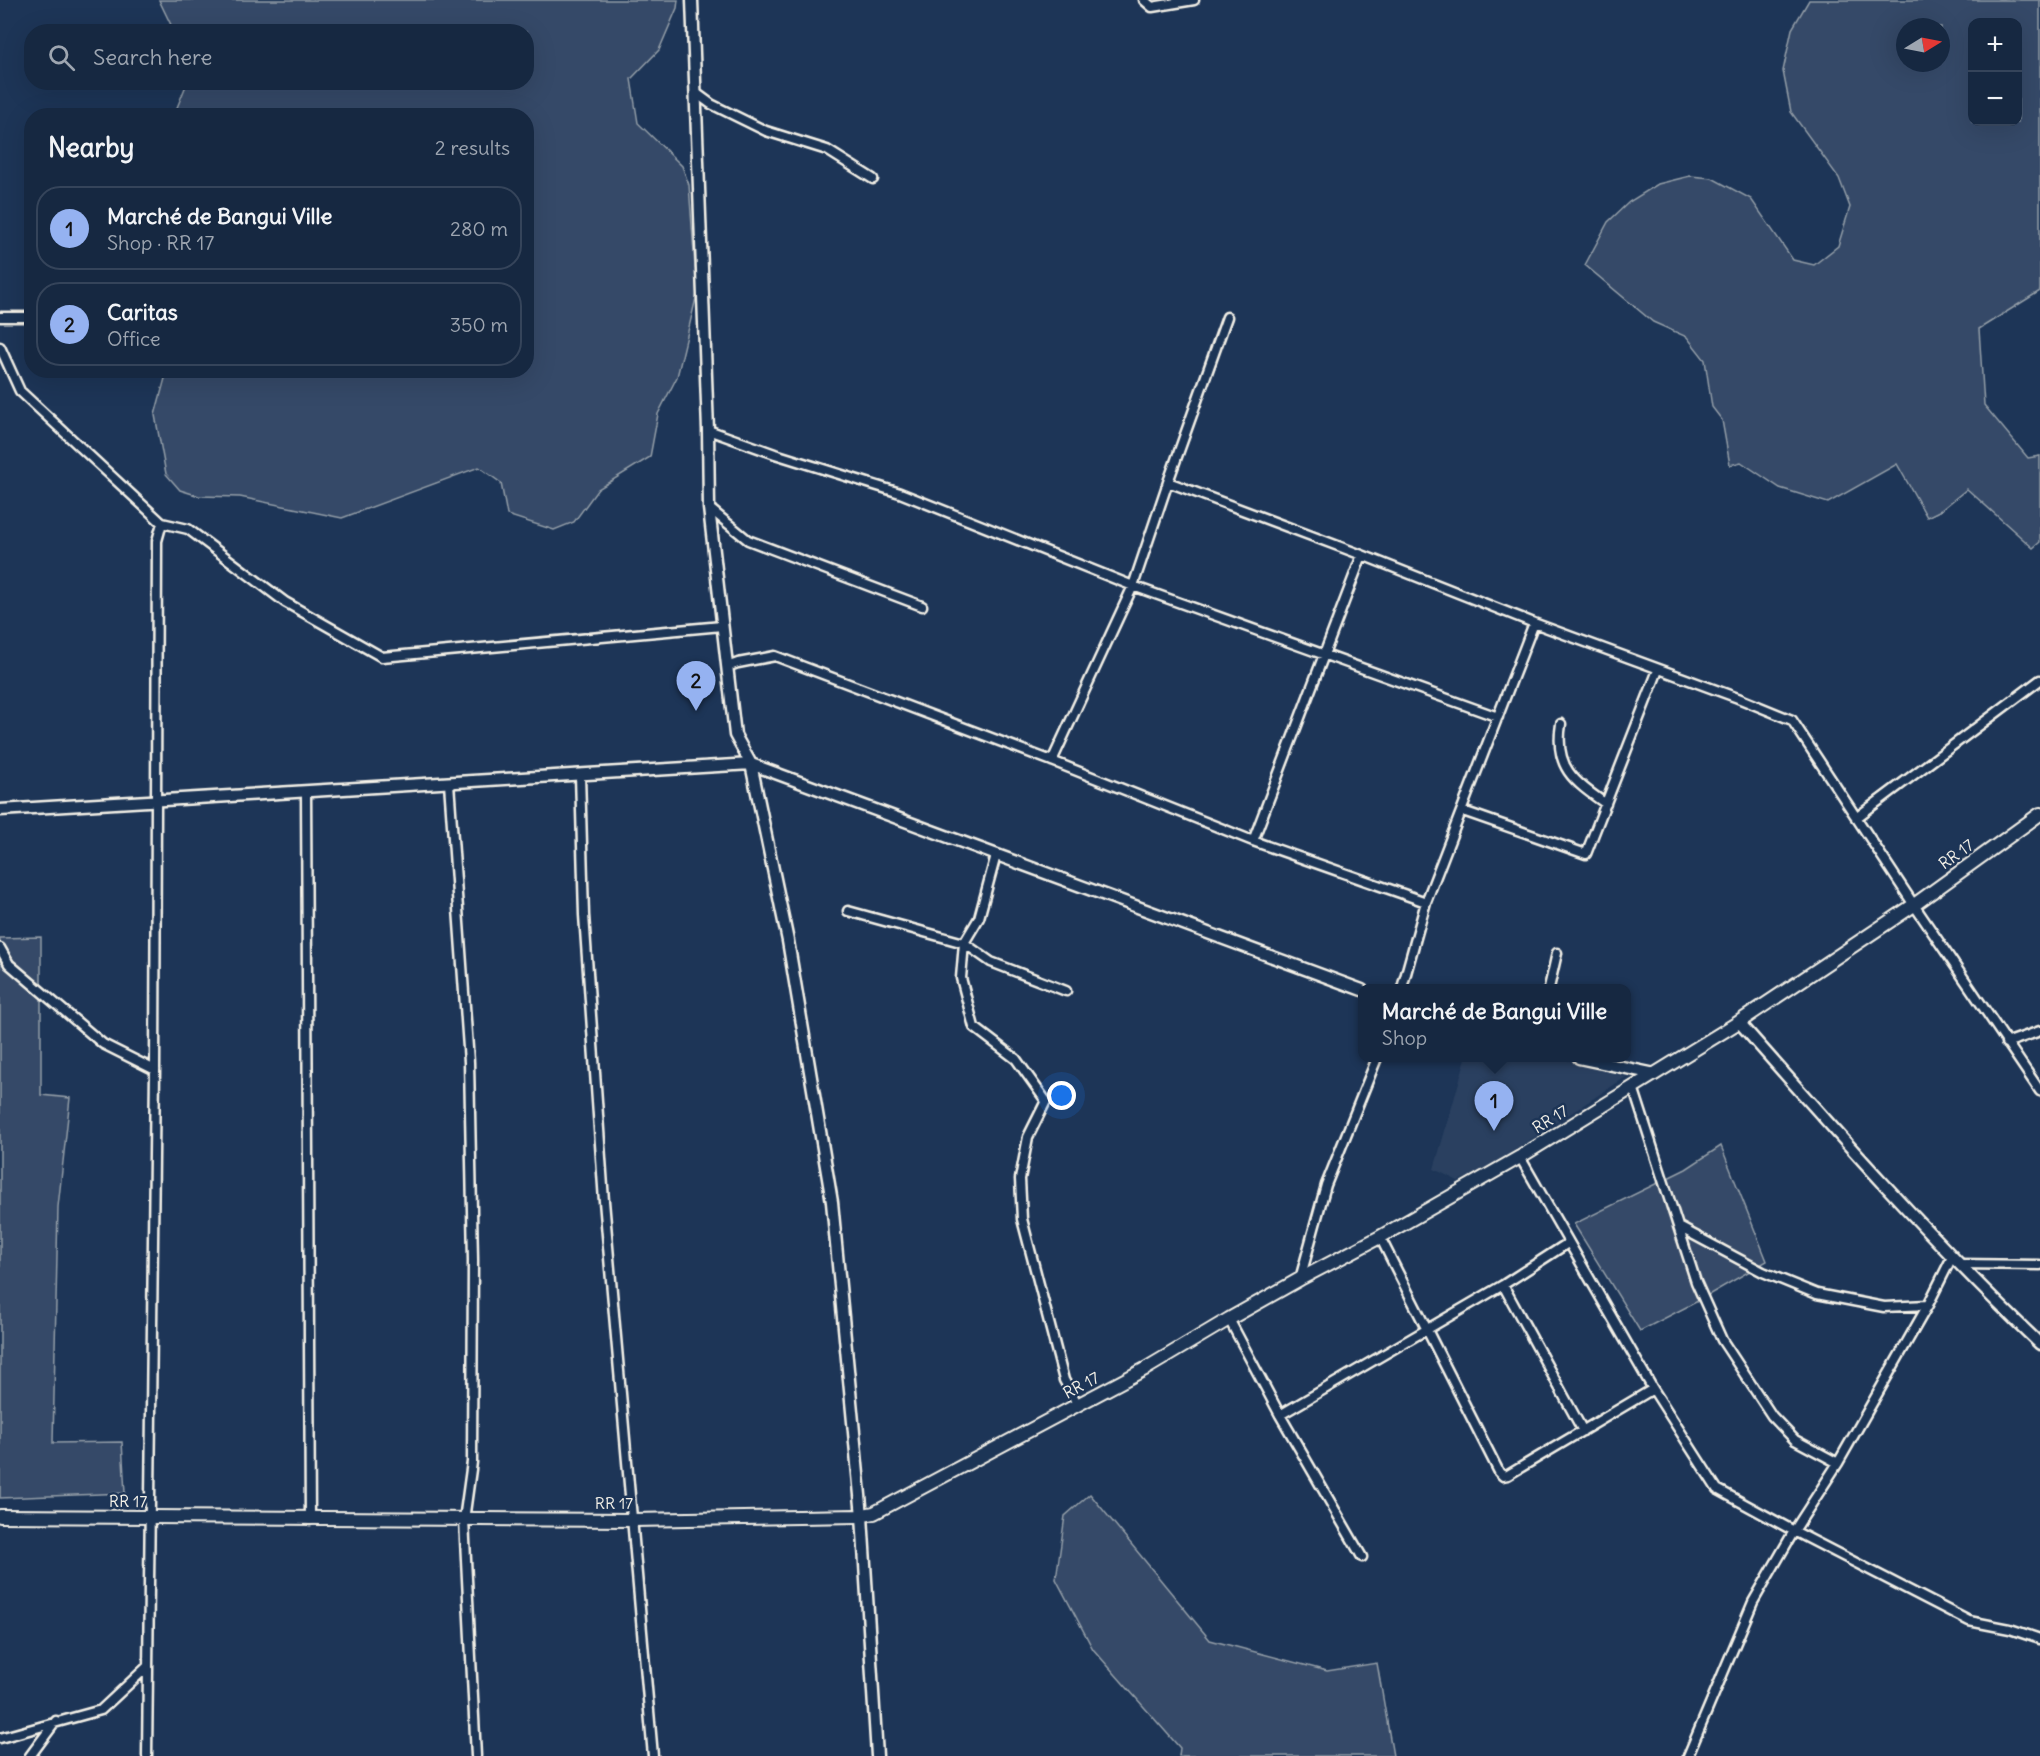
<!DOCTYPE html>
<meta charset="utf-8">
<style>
body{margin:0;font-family:Delius,sans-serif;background:#1f3048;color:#f1f3f6}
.controls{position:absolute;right:18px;top:18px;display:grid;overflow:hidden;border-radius:12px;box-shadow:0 6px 24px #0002}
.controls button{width:54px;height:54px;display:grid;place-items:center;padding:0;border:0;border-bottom:2px solid #35445a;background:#162841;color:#f1f3f6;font:30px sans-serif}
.compass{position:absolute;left:1896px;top:18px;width:54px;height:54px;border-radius:50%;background:#162841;box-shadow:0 6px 24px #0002;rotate:80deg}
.you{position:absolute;left:1062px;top:1096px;width:21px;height:21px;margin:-15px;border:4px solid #fff;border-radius:50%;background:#1a73e8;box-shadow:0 0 0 9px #1a73e833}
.badge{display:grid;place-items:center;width:39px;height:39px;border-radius:50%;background:#95b2f1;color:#111;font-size:20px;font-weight:700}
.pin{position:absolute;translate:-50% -50px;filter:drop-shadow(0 2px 3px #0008)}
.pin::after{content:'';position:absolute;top:32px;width:21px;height:18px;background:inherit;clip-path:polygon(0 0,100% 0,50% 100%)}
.popup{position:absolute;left:1358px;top:984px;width:273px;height:78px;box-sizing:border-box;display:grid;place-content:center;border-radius:12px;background:#162841;filter:drop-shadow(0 2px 4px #0005);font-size:20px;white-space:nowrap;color:#9ea6b1}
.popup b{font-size:22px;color:#f1f3f6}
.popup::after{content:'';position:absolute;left:50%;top:100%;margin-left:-12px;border:12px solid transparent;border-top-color:#162841}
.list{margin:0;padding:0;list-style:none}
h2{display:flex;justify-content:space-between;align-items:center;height:78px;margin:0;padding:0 24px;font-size:26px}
h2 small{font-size:20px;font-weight:400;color:#9ea6b1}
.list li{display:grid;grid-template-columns:39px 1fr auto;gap:18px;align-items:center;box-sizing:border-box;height:84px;margin:0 12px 12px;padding:0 12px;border:2px solid #35445a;border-radius:24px}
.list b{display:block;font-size:22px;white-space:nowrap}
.list p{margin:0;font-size:20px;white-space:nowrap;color:#9ea6b1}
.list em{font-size:20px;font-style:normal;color:#9ea6b1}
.icon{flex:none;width:33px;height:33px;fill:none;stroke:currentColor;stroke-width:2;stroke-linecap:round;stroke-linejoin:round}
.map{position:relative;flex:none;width:2040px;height:1756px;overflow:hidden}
.search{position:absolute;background:#162841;box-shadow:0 6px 24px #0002;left:24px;top:24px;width:510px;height:66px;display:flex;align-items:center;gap:15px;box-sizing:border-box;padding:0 21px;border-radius:24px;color:#9ea6b1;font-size:22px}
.panel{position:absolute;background:#162841;box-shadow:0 6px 24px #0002;left:24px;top:108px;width:510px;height:270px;border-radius:24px}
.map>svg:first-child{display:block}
</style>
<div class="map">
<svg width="2040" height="1756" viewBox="0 0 2040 1756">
<rect width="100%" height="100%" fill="#1d3557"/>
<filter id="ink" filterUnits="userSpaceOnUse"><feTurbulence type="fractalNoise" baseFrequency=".0167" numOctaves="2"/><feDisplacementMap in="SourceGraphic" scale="12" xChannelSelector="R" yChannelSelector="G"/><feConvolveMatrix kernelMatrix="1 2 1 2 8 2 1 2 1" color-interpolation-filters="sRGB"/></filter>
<g filter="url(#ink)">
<path fill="#2a4060" d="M1466,1058h94l66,19 -142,93 -26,11 -24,-12z"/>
<path fill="#354a67" stroke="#949ea8" stroke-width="1.5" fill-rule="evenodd" d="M159,0h519l-1,8 -18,42 -28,29 7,44 44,43 7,19 8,109 -20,83 -19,37 -8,43 -52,32 -24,33 -20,8 -47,-15 -6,-32 -22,-16 -137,51 -102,-21 -41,-1 -19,-6 -14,-16 -11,-59 12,-44 359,-1v-254l-352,-1 13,-32 339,-1v-50l-352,-1z
M1809,0h231v291l-61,38 5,76 44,53 12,-2v86l-7,6 -66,-59 -26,21 -14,7 -30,-53 -69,39 -48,-15 -39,-26 -11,3 -8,-45 -10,-13 -7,-47 -18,-23 -34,-15 -68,-57 23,-43 21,-20 29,-18 32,-8 22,2 39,21 42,61 21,5 24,-19 12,-39 -11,-29 -48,-66 -8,-41 9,-42zM2018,22v100h-46v-100zM1905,27h36v36h-36z
M41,937v158l29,3 -12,109 -5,236 69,-1 3,51 -125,5v-560z
M1721,1146l46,115 -69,40 -58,30 -66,-107 112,-55z
M1090,1494l120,146 117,31 50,-8 16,93h-214l1,-8 -87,-99 -37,-70 9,-63z"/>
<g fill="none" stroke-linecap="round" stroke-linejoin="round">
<g stroke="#f4f1e8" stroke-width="13">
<path id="minor" d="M1144,0l8,7 42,-7
M696,93l15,11 55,27 61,19 46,29
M0,317h32
M0,347l20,44 142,132 26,6 97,73 97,55 340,-31
M708,430l67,24 125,39 233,93 365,131
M1168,482l194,73 172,68 204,75 54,22 122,185 126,186
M709,508l39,32 174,66
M727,667l11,-4 37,-7 277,105 201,80 173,61
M1561,724c-7,43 12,57 45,80
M1052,761l81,-175 35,-104 59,-165
M580,775l4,140 20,286 49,555
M449,783l20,279 4,198 -1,202 -8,58 12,236
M306,792l4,728
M1463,811l123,43 72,-184
M1856,818l184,-138
M1253,841l109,-286
M996,855l-17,63 -15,25 -3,35 13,49 42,32 30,42 -18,36 -8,42 2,40 42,161 14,25
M848,911l116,32 27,19 75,29
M0,948l9,16 94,80 52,26
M1402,988l24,-86 108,-279
M1549,988l8,-35
M2006,1043l34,-12
M1633,1087l63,195 26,58 50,76 23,24 43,23
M1520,1157l133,232 64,100 77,42 175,90 41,8 30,10
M1679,1227l84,45 54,22 67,13 44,-2
M1380,1237l119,235 4,4 5,-1 145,-86
M1959,1264l81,1
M1300,1279l26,-94 51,-127
M1503,1285l80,146
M1229,1319l51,96 82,142
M1280,1415l223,-130 65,-42
M0,1738l101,-28 46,-43
M30,1756l26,-35
M147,1756l8,-686 2,-529 5,-18
M1688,1756l65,-154 41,-71 44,-68 90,-158 24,-48"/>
</g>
<g stroke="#f4f1e8" stroke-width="15">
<path id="tertiary" d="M692,0l16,430 1,78 26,227 16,29 37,177 44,261 30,314 15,240
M0,810l751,-46 611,226
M1739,1022c97,110 194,220 301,322
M1579,1058l76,16"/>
</g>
<g stroke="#f4f1e8" stroke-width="16">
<path id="secondary" d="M0,1516l633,4 225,-4 16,-3 271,-144 84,-50 71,-40 80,-42 140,-80 219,-135 175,-117 126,-91"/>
</g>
<use href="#minor" stroke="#1d3557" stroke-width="8"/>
<use href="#tertiary" stroke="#1d3557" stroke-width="10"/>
<use href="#secondary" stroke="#1d3557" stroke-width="12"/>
</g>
</g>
<g text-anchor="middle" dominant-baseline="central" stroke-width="5" stroke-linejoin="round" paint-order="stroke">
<g font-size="16" fill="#f4f1e8" stroke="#1d3557">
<text transform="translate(1956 854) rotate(-36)">RR 17</text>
<text transform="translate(1550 1119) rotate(-31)">RR 17</text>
<text transform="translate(1081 1385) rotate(-28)">RR 17</text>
<text transform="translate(128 1501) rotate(1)">RR 17</text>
<text x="614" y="1503">RR 17</text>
</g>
</g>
</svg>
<div class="controls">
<button>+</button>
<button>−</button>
</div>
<svg class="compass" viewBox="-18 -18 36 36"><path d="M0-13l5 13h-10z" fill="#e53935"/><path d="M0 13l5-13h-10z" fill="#9ea6b1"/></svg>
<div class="you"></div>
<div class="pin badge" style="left:1494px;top:1131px">1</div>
<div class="popup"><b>Marché de Bangui Ville</b>Shop</div>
<div class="pin badge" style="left:696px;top:711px">2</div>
<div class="search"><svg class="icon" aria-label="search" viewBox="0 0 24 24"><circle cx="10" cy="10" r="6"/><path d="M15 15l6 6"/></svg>Search here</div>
<section class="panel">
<h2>Nearby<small>2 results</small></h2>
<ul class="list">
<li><span class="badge">1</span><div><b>Marché de Bangui Ville</b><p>Shop · RR 17</p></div><em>280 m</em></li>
<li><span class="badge">2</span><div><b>Caritas</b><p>Office</p></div><em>350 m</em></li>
</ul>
</section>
</div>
